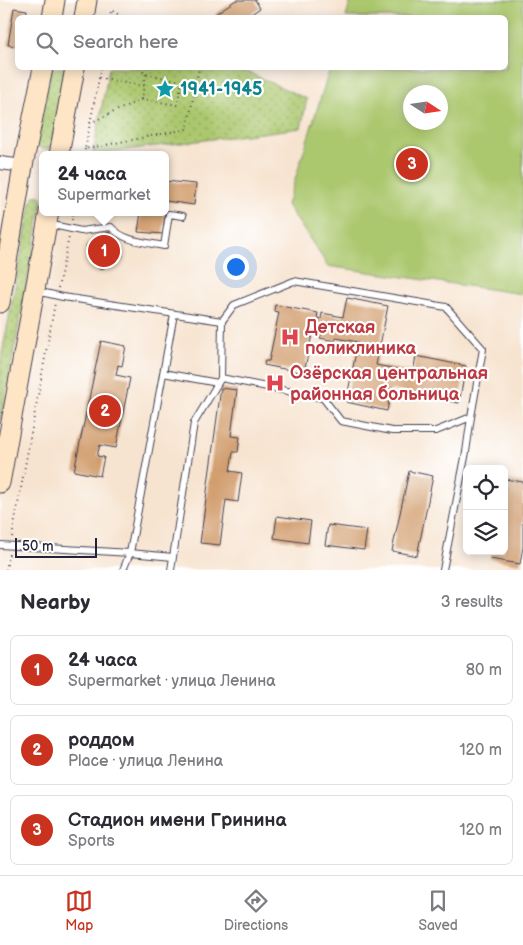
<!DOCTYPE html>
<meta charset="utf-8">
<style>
body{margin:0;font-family:"Balsamiq Sans",sans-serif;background:#f7f7f7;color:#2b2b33}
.controls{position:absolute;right:15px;bottom:15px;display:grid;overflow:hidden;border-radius:8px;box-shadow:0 2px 12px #0003}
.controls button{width:45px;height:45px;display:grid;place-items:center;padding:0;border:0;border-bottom:1px solid #e1e1e2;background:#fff;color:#2b2b33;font:25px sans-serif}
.compass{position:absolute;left:403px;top:85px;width:45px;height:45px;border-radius:50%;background:#fff;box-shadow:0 2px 12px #0003;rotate:102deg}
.scale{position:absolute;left:15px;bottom:12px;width:82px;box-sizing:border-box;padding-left:5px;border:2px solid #22223b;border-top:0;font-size:14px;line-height:18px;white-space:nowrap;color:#22223b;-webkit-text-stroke:4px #fff;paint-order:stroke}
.you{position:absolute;left:235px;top:266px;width:18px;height:18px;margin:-12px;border:4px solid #fff;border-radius:50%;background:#1a73e8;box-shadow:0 0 0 8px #1a73e833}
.badge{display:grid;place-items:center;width:32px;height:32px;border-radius:50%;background:#c8321e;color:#fff;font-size:16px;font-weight:700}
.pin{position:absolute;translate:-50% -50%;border:2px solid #fff;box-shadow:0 1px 5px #0006}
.popup{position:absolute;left:39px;top:151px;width:130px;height:65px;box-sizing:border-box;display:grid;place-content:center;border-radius:8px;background:#fff;filter:drop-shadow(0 1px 4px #0005);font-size:16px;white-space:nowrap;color:#7c7c81}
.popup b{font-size:19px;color:#2b2b33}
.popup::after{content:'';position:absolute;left:50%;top:100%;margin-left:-10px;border:10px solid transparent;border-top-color:#fff}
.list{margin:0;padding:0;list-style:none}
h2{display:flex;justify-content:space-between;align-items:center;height:65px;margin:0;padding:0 20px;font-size:21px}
h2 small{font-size:16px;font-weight:400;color:#7c7c81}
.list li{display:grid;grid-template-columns:32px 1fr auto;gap:15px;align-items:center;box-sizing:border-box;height:70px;margin:0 10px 10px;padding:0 10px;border:1px solid #e1e1e2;border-radius:8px}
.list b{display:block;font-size:19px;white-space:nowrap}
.list p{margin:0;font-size:16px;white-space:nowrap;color:#7c7c81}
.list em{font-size:16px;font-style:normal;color:#7c7c81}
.icon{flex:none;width:28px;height:28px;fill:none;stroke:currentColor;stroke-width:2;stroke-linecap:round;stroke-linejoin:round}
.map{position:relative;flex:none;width:523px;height:570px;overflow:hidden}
.search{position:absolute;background:#fff;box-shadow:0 2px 12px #0003;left:15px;right:15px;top:15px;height:55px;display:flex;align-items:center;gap:12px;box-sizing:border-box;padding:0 18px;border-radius:8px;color:#7c7c81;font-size:19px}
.sheet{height:305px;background:#fff}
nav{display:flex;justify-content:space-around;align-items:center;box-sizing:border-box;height:70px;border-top:1px solid #e1e1e2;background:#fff;font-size:14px;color:#7c7c81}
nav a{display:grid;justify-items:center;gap:2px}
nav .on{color:#c8321e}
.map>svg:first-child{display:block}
</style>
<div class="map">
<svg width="523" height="570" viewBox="0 0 523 570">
<defs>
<pattern id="green-dots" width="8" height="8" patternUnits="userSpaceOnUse" patternTransform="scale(1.25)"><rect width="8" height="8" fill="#acc86e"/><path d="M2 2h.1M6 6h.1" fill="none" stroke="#8ca25c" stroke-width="1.8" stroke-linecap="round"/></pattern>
</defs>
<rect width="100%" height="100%" fill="#fff"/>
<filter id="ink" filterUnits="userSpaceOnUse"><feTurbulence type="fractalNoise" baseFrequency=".02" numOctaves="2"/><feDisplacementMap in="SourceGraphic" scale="10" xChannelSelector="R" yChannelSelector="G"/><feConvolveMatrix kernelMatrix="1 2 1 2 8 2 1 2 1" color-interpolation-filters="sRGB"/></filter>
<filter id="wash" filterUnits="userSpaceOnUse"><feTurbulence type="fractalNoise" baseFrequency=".0096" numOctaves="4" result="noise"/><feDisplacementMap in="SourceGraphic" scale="20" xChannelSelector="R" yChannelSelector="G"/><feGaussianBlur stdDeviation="1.12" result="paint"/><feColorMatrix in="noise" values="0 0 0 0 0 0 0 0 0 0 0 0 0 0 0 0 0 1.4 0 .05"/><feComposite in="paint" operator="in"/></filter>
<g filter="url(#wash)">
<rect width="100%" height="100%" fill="#f7e4d0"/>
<path fill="url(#green-dots)" stroke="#677554" d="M51,68h16l-14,75 -4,6h-7l-5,-3z
M109,68h130l68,31 -6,29 -208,26z
M39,195l3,2v7l-42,220v-60l31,-161 3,-7z"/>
<path fill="#acc86e" stroke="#677554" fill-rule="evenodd" d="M351,0h172v294l-196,-28 -3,-6 -37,-55 43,-137h176v-50l-160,-1zM410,92h30v30h-30z"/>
<g id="blocks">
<path fill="#d29e6e" d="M236,0h19l5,8 -14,10h-28l-3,-4z
M14,8l13,2 -1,8h-8v28l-10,-1z
M165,181l31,3 -2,21 -29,-4z
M141,212h24l-2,22 -25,-2z
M109,232l14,24 -23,14 -14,-24z
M347,298l41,8 -12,59 37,7 3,-16 50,10 -7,37 -68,-13 -4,21 -41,-9 12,-60 -22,-4 -1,3 -15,-3 2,-6 -9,-2 -9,43 -40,-8 1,-4h4l10,-49 -5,-1 1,-6 43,8 -1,5 4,1 1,-6 21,4z
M101,341l25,5 -4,20 -4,-1 -2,10 14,3 -14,70 -16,-3 -3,11 7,1 -4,19 -26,-5z
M221,388l16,2 -6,46 9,1 -2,15h-5l-3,19 12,2 -4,29 -12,-2 -6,45 -20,-2z
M409,471l24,5 -16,80 -25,-5z
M505,479l18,3v65l-3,17 -30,-5 2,-8h12z
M277,516l34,5 -3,22 -34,-5z
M328,525l39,5 -3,20 -39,-5z"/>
</g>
</g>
<g filter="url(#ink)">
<use href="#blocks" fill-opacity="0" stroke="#423f51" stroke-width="1"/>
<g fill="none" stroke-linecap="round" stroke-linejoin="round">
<g stroke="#423f51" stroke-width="8">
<path id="service" d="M48,224l33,7 30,-4c13,15 35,15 53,19l5,-32 14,2
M36,291l27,6 159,24 12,-16 60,-24 152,26 37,42 -12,68 -35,14h-44l-51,-10 -18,-23 -102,-20 1,-57
M163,373l55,10
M0,545l130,8 44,-239
M123,570l7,-17 43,4
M171,570l23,-147 27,-45
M443,570l23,-118 5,-35"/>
</g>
<g stroke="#423f51" stroke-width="14">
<path id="minor" d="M0,163l23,3"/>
</g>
<g stroke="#423f51" stroke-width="21">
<path id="secondary" d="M52,18l3,-18
M84,18l3,-18
M59,155l16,-87
M0,303l23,-137 20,-98
M0,483l49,-271"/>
</g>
<path stroke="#423f51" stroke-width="2" stroke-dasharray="1 4" stroke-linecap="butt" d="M110,18l1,-8 13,8
M101,68l-16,81 102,-20 12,-61
M139,68l7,6 36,7 -5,24 -35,-6 4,-25
M99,78l45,8
M90,123l52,-24
M84,155l1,-6
M72,220l1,-8
M58,288l11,-51
M12,537l43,-234
M6,570l3,-16"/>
<use href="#service" stroke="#fff" stroke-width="6"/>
<use href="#minor" stroke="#fff" stroke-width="12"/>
<use href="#secondary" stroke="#fde5c5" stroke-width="19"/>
</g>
</g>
<defs>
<g id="sight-bare" transform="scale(1.5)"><path d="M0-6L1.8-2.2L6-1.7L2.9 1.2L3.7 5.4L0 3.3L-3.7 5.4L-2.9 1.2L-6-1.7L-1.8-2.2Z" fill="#0f9aa8" stroke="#fff" stroke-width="2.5" paint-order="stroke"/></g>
<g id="hospital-bare" transform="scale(1.5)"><path d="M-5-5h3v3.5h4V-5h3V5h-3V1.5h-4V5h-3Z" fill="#e0444e" stroke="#fff" stroke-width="2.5" paint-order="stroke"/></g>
</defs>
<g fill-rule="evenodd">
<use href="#sight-bare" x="165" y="89"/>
<use href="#hospital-bare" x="290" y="337"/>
<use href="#hospital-bare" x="275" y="383"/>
</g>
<g text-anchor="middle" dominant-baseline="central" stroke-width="4.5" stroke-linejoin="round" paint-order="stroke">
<g font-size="18" font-weight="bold" fill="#0d838f" stroke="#fff" text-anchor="start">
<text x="180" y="89">1941-1945</text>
</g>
<g font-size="18" font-weight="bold" fill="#be3a42" stroke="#fff" text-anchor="start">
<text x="305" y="327">Детская<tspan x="305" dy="21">поликлиника</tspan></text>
<text x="290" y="373">Озёрская центральная<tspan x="290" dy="21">районная больница</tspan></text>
</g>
</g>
</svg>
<div class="controls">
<button><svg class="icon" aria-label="locate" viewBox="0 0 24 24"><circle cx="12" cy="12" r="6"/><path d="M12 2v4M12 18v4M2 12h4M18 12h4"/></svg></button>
<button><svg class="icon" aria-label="layers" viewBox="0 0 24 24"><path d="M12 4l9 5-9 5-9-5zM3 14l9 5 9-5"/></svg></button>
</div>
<svg class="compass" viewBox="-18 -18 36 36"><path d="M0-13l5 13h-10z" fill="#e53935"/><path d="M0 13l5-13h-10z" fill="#7c7c81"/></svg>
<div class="scale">50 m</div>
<div class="you"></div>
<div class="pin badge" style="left:104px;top:251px">1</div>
<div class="popup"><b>24 часа</b>Supermarket</div>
<div class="pin badge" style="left:105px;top:411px">2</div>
<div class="pin badge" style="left:412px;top:164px">3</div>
<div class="search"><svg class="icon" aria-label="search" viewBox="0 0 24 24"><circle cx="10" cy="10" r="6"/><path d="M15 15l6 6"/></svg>Search here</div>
</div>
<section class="sheet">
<h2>Nearby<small>3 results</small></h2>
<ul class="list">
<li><span class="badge">1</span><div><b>24 часа</b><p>Supermarket · улица Ленина</p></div><em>80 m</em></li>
<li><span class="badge">2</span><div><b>роддом</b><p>Place · улица Ленина</p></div><em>120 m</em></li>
<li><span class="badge">3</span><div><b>Стадион имени Гринина</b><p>Sports</p></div><em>120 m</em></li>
</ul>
</section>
<nav>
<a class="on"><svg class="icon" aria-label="map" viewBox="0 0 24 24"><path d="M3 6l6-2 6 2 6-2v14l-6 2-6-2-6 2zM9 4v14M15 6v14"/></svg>Map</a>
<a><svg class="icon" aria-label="directions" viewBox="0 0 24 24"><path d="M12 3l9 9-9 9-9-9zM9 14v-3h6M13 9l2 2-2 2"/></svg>Directions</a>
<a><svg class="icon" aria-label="saved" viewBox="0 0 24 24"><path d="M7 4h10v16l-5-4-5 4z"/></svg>Saved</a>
</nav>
